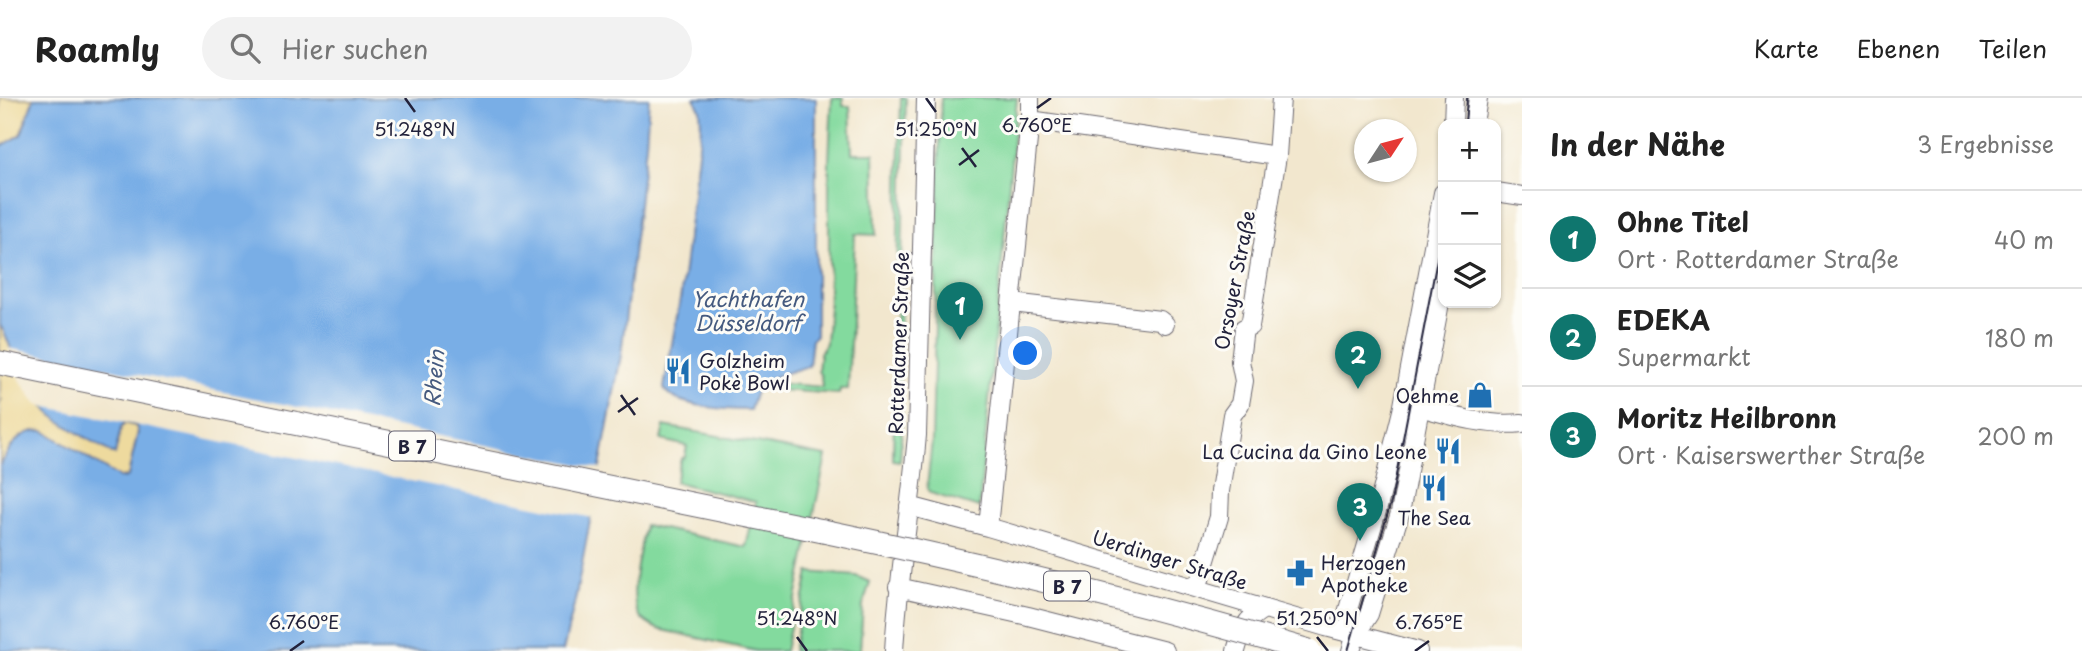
<!DOCTYPE html>
<html lang="de">
<meta charset="utf-8">
<style>
body{margin:0;font-family:"Playpen Sans",sans-serif;background:#f2f2f2;color:#222}
.controls{position:absolute;right:21px;top:21px;display:grid;overflow:hidden;border-radius:14px;box-shadow:0 2px 5px #0004}
.controls button{width:63px;height:63px;display:grid;place-items:center;padding:0;border:0;border-bottom:2px solid #e0e0e0;background:#fff;color:#222;font:35px sans-serif}
.compass{position:absolute;left:1354px;top:21px;width:63px;height:63px;border-radius:50%;background:#fff;box-shadow:0 2px 5px #0004;rotate:54deg}
.you{position:absolute;left:1026px;top:256px;width:24px;height:24px;margin:-18px;border:5px solid #fff;border-radius:50%;background:#1a73e8;box-shadow:0 0 0 10px #1a73e833}
.badge{display:grid;place-items:center;width:46px;height:46px;border-radius:50%;background:#0f766e;color:#fff;font-size:23px;font-weight:700}
.pin{position:absolute;translate:-50% -58px;filter:drop-shadow(0 2px 4px #0008)}
.pin::after{content:'';position:absolute;top:37px;width:24px;height:21px;background:inherit;clip-path:polygon(0 0,100% 0,50% 100%)}
.list{margin:0;padding:0;list-style:none}
h2{display:flex;justify-content:space-between;align-items:center;height:91px;margin:0;padding:0 28px;font-size:30px}
h2 small{font-size:23px;font-weight:400;color:#767676}
.list li{display:grid;grid-template-columns:46px 1fr auto;gap:21px;align-items:center;box-sizing:border-box;height:98px;padding:0 28px;border-top:2px solid #e0e0e0}
.list b{display:block;font-size:26px;white-space:nowrap}
.list p{margin:0;font-size:23px;white-space:nowrap;color:#767676}
.list em{font-size:23px;font-style:normal;color:#767676}
.icon{flex:none;width:38px;height:38px;fill:none;stroke:currentColor;stroke-width:2;stroke-linecap:round;stroke-linejoin:round}
.map{position:relative;flex:none;width:1522px;height:553px;overflow:hidden}
header{display:flex;align-items:center;gap:42px;box-sizing:border-box;height:98px;padding:0 35px;background:#fff;border-bottom:2px solid #e0e0e0}
header strong{font-size:33px}
nav{display:flex;gap:38px;margin-inline-start:auto;font-size:24px}
.search{width:490px;height:63px;background:#f2f2f2;display:flex;align-items:center;gap:18px;box-sizing:border-box;padding:0 24px;border-radius:38px;color:#767676;font-size:26px}
main{display:flex}
aside{flex:1;background:#fff}
.map>svg:first-child{display:block}
</style>
<header>
<strong>Roamly</strong>
<div class="search"><svg class="icon" aria-label="search" viewBox="0 0 24 24"><circle cx="10" cy="10" r="6"/><path d="M15 15l6 6"/></svg>Hier suchen</div>
<nav><a>Karte</a><a>Ebenen</a><a>Teilen</a></nav>
</header>
<main>
<div class="map">
<svg width="1522" height="553" viewBox="0 0 1522 553">
<rect width="100%" height="100%" fill="#fdfcf7"/>
<filter id="ink" filterUnits="userSpaceOnUse"><feTurbulence type="fractalNoise" baseFrequency=".0143" numOctaves="2"/><feDisplacementMap in="SourceGraphic" scale="14" xChannelSelector="R" yChannelSelector="G"/><feConvolveMatrix kernelMatrix="1 2 1 2 8 2 1 2 1" color-interpolation-filters="sRGB"/></filter>
<filter id="wash" filterUnits="userSpaceOnUse"><feTurbulence type="fractalNoise" baseFrequency=".00686" numOctaves="4" result="noise"/><feDisplacementMap in="SourceGraphic" scale="28" xChannelSelector="R" yChannelSelector="G"/><feGaussianBlur stdDeviation="1.57" result="paint"/><feColorMatrix in="noise" values="0 0 0 0 0 0 0 0 0 0 0 0 0 0 0 0 0 1.4 0 .05"/><feComposite in="paint" operator="in"/></filter>
<g filter="url(#wash)">
<rect width="100%" height="100%" fill="#f2e7ce"/>
<path fill="#83da9e" stroke="#527e6c" stroke-width="2" d="M832,0h11v8h7l2,47h22l2,82 -21,-1 -7,155h-8l-1,5 -59,-4 -4,-7 46,4 -1,-11 -3,-5 2,-18 6,-10 3,-36v-146z
M901,0h5l-7,282c4,28 3,53 1,81l-7,-1z
M941,0h76l-38,410 -49,-15 -3,-5 5,-48z
M664,328l162,30 -41,195h-29l-98,-22c-7,-3 -14,-7 -19,-13 -12,-20 2,-68 6,-91l101,22 10,-45 -81,-20 6,-23 4,-2 2,-11 -26,-6z
M809,474l47,4 14,6 -7,23 -3,46h-67z"/>
<path fill="#eeda9e" stroke="#887e6c" stroke-width="2" d="M0,0h34l-14,37 -20,12z
M0,227l8,13 11,34 96,82 6,-27 4,-4 11,3 2,6 -10,44 -8,2 -76,-47c-23,-3 -35,16 -44,36v-64l2,-3 -2,-2z"/>
<path fill="#79aee6" stroke="#4e6890" stroke-width="2" d="M34,0h615l-3,47 -25,210 -46,246 -12,50h-563v-184c9,-20 21,-39 44,-36l76,47h4l4,-2 10,-44 -2,-6 -12,-3 -3,5 -6,27c-42,-25 -70,-36 -94,-80 -9,-16 -10,-33 -21,-50v-178l21,-12z
M694,0h122v237l-4,4 -3,27 -30,9 -21,10 -8,25c-20,0 -78,-3 -86,-22l17,-94 20,-167 -1,-18z"/>
<path fill="#f2e7ce" d="M8,250l594,121 -9,49 -556,-113 -21,-31z"/>
</g>
<g filter="url(#ink)">
<g fill="none" stroke-linecap="round" stroke-linejoin="round">
<g stroke="#6b676e" stroke-width="20">
<path id="minor" d="M1030,22l247,36
M1453,26l1,-26
M1474,26l4,-26
M1496,94l26,4
M1012,205l148,17 5,4
M1420,309c32,9 69,20 102,16
M909,408l79,21 338,100 92,24
M988,429l42,-407v-22
M898,489l130,29 137,35
M1197,491l22,-72 1,-26 12,-76 8,-11 4,-23 -4,-20 4,-33 6,-2 27,-170 4,-58
M1356,536l-9,-21 31,-106 24,-96 41,-218
M894,553c4,-73 17,-144 23,-216l9,-337
M1236,553c6,-21 8,-31 28,-42
M1351,553l5,-17 13,-20 31,-101 43,-226"/>
</g>
<g stroke="#6b676e" stroke-width="25">
<path id="major" d="M0,265l823,168"/>
</g>
<use href="#minor" stroke="#fff" stroke-width="18"/>
<use href="#major" stroke="#fff" stroke-width="23"/>
<path stroke="#22223b" stroke-width="2" d="M1465,26l2,-26
M1348,553l43,-149 52,-274"/>
<g stroke="#6b676e" stroke-width="25" stroke-linecap="butt">
<path id="major-bridge" d="M823,433c164,34 326,73 486,120"/>
</g>
<use href="#major-bridge" stroke="#fff" stroke-width="23"/>
</g>
</g>
<path fill="none" stroke="#22223b" stroke-width="2.5" d="M405,0l10,14M926,0l10,14M1037,10l14,-10M962,50l14,19M959,67l20,-15M621,297l14,20M618,314l20,-14M797,539l10,14M1317,539l11,14M290,553l14,-10M1415,553l14,-10"/>
<defs>
<g id="restaurant-bare" transform="scale(2.1)"><path d="M-5-6h1v4h1v-4h1v4h1v-4h1v5L-1.5 .5V6h-2V.5L-5-1ZM5-6V6H3V1.5H1.5Q1.5-4 5-6Z" fill="#1f6fb2" stroke="#fdfcf7" stroke-width="2.5" paint-order="stroke"/></g>
<g id="shop-bare" transform="scale(2.1)"><path d="M-5-2.5h2.3a2.7 3.5 0 0 1 5.4 0H5L5.5 6h-11ZM-1.5-2.5h3a1.5 2.3 0 0 0-3 0Z" fill="#1f6fb2" stroke="#fdfcf7" stroke-width="2.5" paint-order="stroke"/></g>
<g id="pharmacy-bare" transform="scale(2.1)"><path d="M-2-6h4v4h4v4h-4v4h-4v-4h-4v-4h4Z" fill="#1f6fb2" stroke="#fdfcf7" stroke-width="2.5" paint-order="stroke"/></g>
</defs>
<g fill-rule="evenodd">
<use href="#restaurant-bare" x="678" y="273"/>
<use href="#shop-bare" x="1480" y="297"/>
<use href="#restaurant-bare" x="1448" y="353"/>
<use href="#restaurant-bare" x="1434" y="390"/>
<use href="#pharmacy-bare" x="1300" y="475"/>
</g>
<g text-anchor="middle" dominant-baseline="central" stroke-width="6" stroke-linejoin="round" paint-order="stroke">
<g fill="#fdfcf7" stroke="#646373" stroke-width="2">
<rect x="389" y="333.5" width="46" height="29" rx="5"/>
<rect x="1044" y="473.5" width="46" height="29" rx="5"/>
</g>
<g font-size="18" font-weight="bold" fill="#22223b">
<text x="412" y="348">B 7</text>
<text x="1067" y="488">B 7</text>
</g>
<g font-size="19" fill="#22223b" stroke="#fdfcf7">
<text transform="translate(1234 182) rotate(-79)">Orsoyer Straße</text>
<text transform="translate(898 245) rotate(-88)">Rotterdamer Straße</text>
<text transform="translate(1170 461) rotate(17)">Uerdinger Straße</text>
</g>
<g font-size="19" fill="#22223b" stroke="#fdfcf7" text-anchor="start">
<text x="699" y="262">Golzheim<tspan x="699" dy="22">Pokè Bowl</tspan></text>
<text x="1459" y="297" text-anchor="end">Oehme</text>
<text x="1427" y="353" text-anchor="end">La Cucina da Gino Leone</text>
<text x="1434" y="419" text-anchor="middle">The Sea</text>
<text x="1321" y="464">Herzogen<tspan x="1321" dy="22">Apotheke</tspan></text>
</g>
<g font-size="21" font-style="italic" fill="#455a7f" stroke="#fdfcf7">
<text x="748" y="200">Yachthafen<tspan x="748" dy="24">Düsseldorf</tspan></text>
<text transform="translate(433 280) rotate(-85)">Rhein</text>
</g>
</g>
<g font-size="18" text-anchor="middle" fill="#22223b" stroke="#fdfcf7" stroke-width="6" stroke-linejoin="round" paint-order="stroke">
<text x="1037" y="34">6.760°E</text>
<text x="415" y="38">51.248°N</text>
<text x="936" y="38">51.250°N</text>
<text x="797" y="527">51.248°N</text>
<text x="1317" y="527">51.250°N</text>
<text x="304" y="531">6.760°E</text>
<text x="1429" y="531">6.765°E</text>
</g>
</svg>
<div class="controls">
<button>+</button>
<button>−</button>
<button><svg class="icon" aria-label="layers" viewBox="0 0 24 24"><path d="M12 4l9 5-9 5-9-5zM3 14l9 5 9-5"/></svg></button>
</div>
<svg class="compass" viewBox="-18 -18 36 36"><path d="M0-13l5 13h-10z" fill="#e53935"/><path d="M0 13l5-13h-10z" fill="#767676"/></svg>
<div class="you"></div>
<div class="pin badge" style="left:960px;top:242px">1</div>
<div class="pin badge" style="left:1358px;top:291px">2</div>
<div class="pin badge" style="left:1360px;top:443px">3</div>
</div>
<aside>
<h2>In der Nähe<small>3 Ergebnisse</small></h2>
<ul class="list">
<li><span class="badge">1</span><div><b>Ohne Titel</b><p>Ort · Rotterdamer Straße</p></div><em>40 m</em></li>
<li><span class="badge">2</span><div><b>EDEKA</b><p>Supermarkt</p></div><em>180 m</em></li>
<li><span class="badge">3</span><div><b>Moritz Heilbronn</b><p>Ort · Kaiserswerther Straße</p></div><em>200 m</em></li>
</ul>
</aside>
</main>
